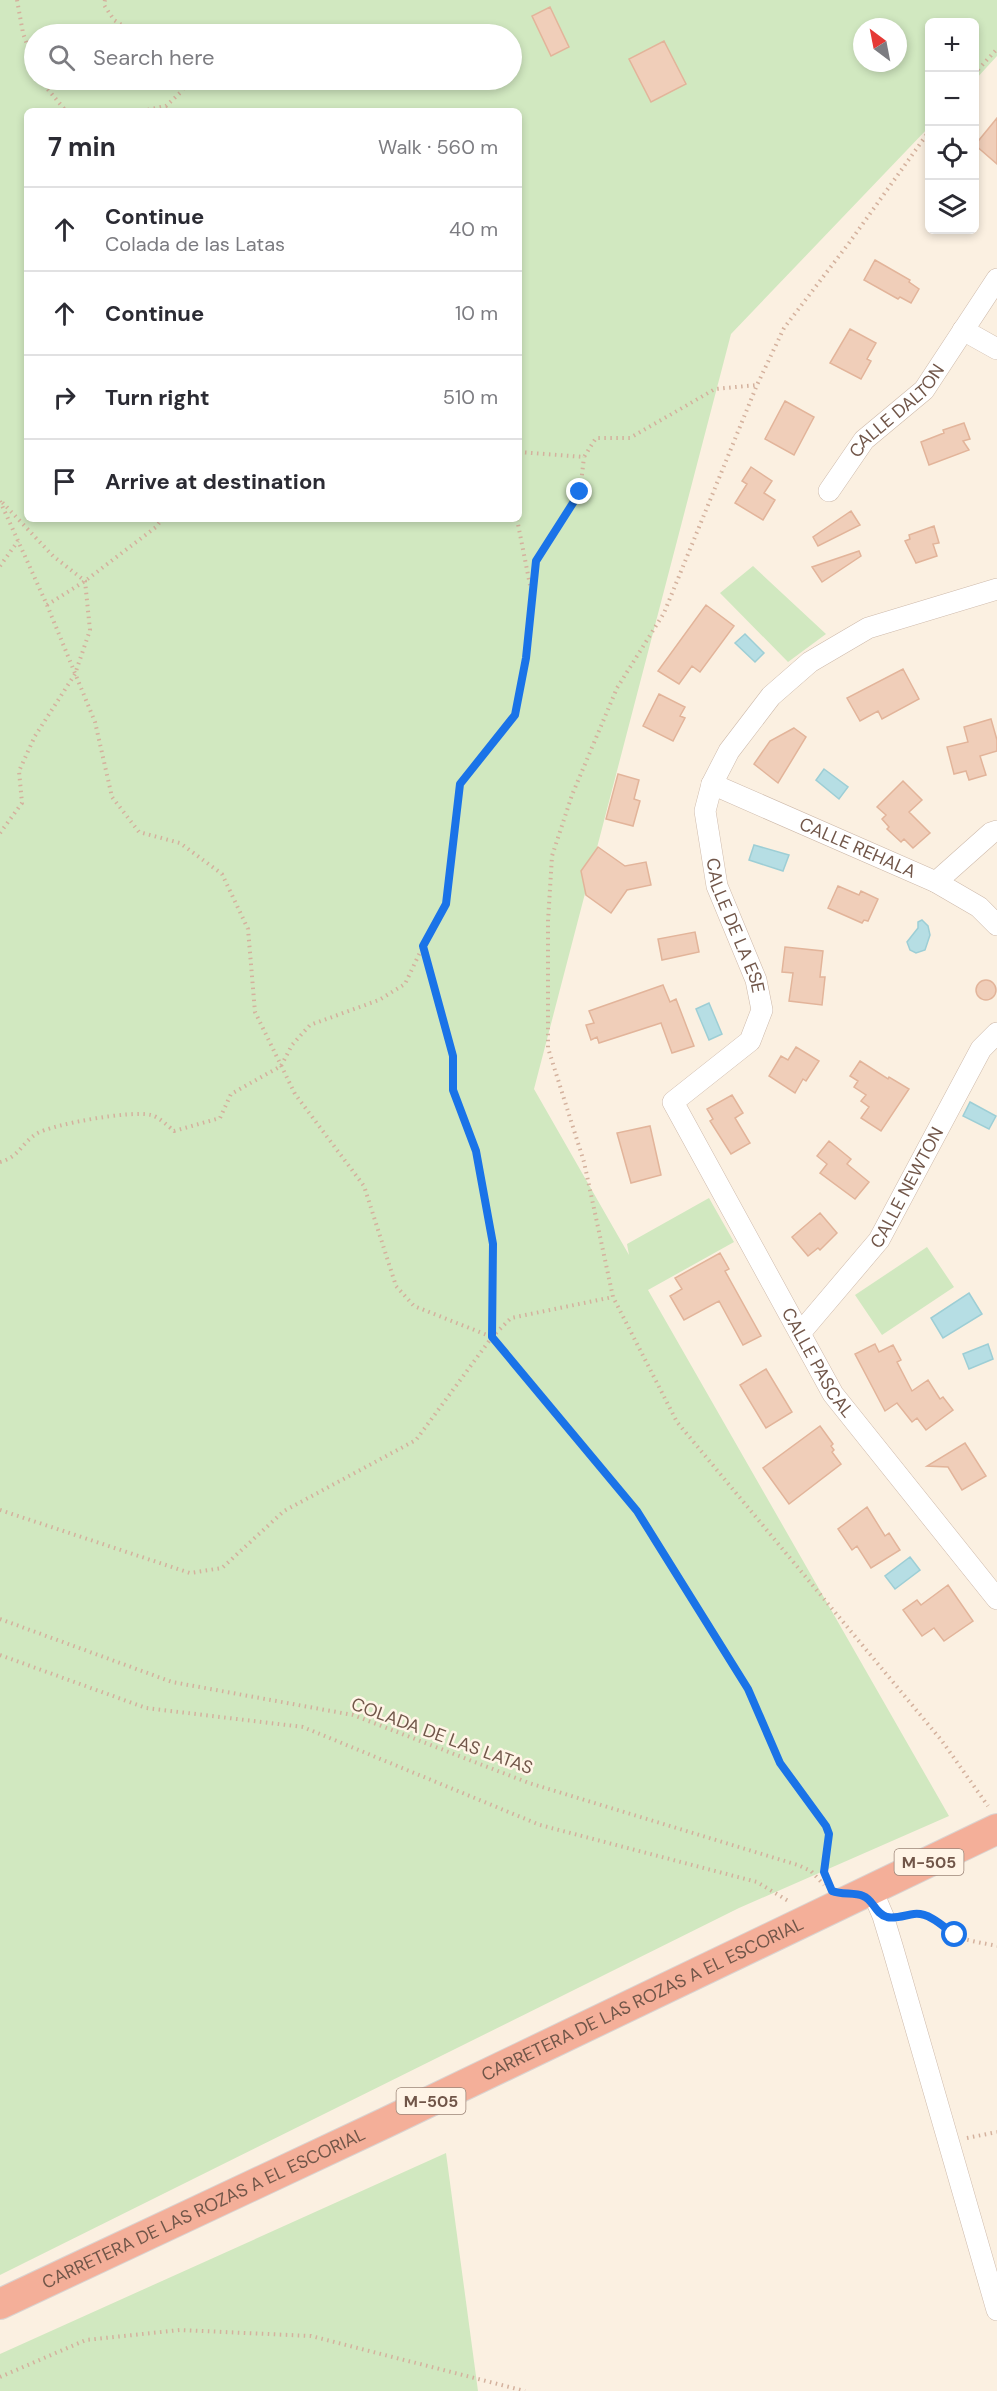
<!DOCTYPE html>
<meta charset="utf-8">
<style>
body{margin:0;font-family:"DM Sans",sans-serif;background:#f2f2f3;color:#2b2b33}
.controls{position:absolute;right:18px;top:18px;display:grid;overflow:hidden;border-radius:9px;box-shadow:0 3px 9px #0003}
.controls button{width:54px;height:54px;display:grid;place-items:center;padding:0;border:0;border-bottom:2px solid #e1e1e2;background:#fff;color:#2b2b33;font:30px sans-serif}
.compass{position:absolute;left:853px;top:18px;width:54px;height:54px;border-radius:50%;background:#fff;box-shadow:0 3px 9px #0003;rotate:328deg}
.stop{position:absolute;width:18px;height:18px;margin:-14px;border:4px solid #1a73e8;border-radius:50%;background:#fff}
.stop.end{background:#1a73e8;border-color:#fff;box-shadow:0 2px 6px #0008}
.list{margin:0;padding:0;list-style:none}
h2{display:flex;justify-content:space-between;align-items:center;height:78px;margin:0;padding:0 24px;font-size:26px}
h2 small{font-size:20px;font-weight:400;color:#7c7c81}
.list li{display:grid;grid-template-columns:39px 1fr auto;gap:18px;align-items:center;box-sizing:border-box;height:84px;padding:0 24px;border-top:2px solid #e1e1e2}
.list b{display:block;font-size:22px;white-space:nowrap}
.list p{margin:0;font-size:20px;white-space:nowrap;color:#7c7c81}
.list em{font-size:20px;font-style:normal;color:#7c7c81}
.icon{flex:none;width:33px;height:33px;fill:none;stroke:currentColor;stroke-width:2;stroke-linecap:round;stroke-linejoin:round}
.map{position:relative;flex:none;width:997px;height:2391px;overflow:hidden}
.search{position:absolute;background:#fff;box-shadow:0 3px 9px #0003;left:24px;top:24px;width:498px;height:66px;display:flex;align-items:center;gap:15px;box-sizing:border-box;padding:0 21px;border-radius:33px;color:#7c7c81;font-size:22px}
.panel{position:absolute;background:#fff;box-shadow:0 3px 9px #0003;left:24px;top:108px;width:498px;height:414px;border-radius:9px}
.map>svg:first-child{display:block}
</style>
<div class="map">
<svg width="997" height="2391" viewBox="0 0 997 2391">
<rect width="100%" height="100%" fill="#fbf0e1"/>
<path fill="#d1e8c0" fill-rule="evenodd" d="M0,0h997v56l-22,24 -1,-58h-44l-1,105 -198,207 -197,755 95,166 -2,-11 82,-46 25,44 -86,48 301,526 -210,92 -739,367zM862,27h36v36h-36zM34,34h478v46h-478zM27,111h492v408h-492z
M753,566l73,68 -38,28 -68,-69z
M927,1247l27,40 -72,48 -27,-40z
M446,2153l32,238h-478v-37z"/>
<path fill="#b6dee4" stroke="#9dced5" stroke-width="1.5" d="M745,634l19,19 -9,9 -20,-19z
M824,769l24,18 -9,12 -23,-19z
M754,845l35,10 -6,16 -34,-11z
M922,920l6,6 2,9 -5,15 -9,3 -6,-3 -3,-8 11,-14v-6z
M709,1003l13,31 -13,6 -13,-31z
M970,1102l26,14 -7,13 -26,-13z
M969,1293l13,21 -39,24 -12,-20z
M988,1344l5,15 -24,10 -6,-15z
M910,1557l10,13 -25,19 -10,-13z"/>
<path fill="#f0ceb9" stroke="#e2b49a" stroke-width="1.5" d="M550,7l19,40 -18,9 -19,-40z
M664,41l22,43 -35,18 -22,-43z
M997,118v46l-22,-19z
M875,260l35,20 -1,2 10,7 -8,14 -11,-6 -2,2 -34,-19z
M850,329l26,14 -9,16 4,2 -10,18 -31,-16z
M785,401l29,16 -20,38 -29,-16z
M964,423l6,16 -7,2 6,9 -40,15 -8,-23 23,-9 -1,-3z
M751,467l21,14 -8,12 11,7 -12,20 -28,-17 12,-19 -5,-3z
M851,511l9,14 -42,21 -5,-9z
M934,526l5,17 -6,1 4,12 -21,7 -11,-22 5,-2 -1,-4z
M859,551l2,5 -39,26 -10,-15z
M706,605l28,21 -34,46 -8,-6 -13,18 -21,-13z
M903,669l16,30 -37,20 -4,-8 -18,10 -13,-23z
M659,694l26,13 -5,9 5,2 -12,23 -30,-15z
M991,719l6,21v11l-17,5 6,19 -17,5 -3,-9 -12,3 -7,-27 21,-5 -4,-15z
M794,728l12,9 -28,46 -24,-19 16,-23z
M618,774l21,6 -5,19 6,2 -7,25 -27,-7z
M903,781l19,19 -13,12 21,21 -17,15 -9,-9 -3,3 -14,-13 2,-2 -7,-8 4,-4 -9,-8z
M598,847l27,19 21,-4 5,23 -24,5 -16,23 -25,-18 -5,-24z
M838,886l21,9 2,-4 17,8 -10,22 -4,-1 -2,3 -34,-15z
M695,932l4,20 -37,8 -4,-21z
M785,947l38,4 -3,26h5l-3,28 -33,-4 4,-28 -11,-1z
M976 990a10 10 0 1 1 20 0a10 10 0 1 1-20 0Z
M663,985l7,17 6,-3 18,47 -22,7 -11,-30 -62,20 -2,-6 -6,3 -5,-15 8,-2 -5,-12z
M796,1047l23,14 -13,20 -3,-2 -8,14 -26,-17 12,-20 7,4z
M860,1061l28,18 1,-2 20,12 -28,42 -20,-13 8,-11 -8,-6 5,-6 -12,-8 4,-6 -8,-5z
M732,1095l11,18 -8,5 15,25 -19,11 -21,-33 3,-2 -6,-10z
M650,1126l11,49 -30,8 -14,-50z
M829,1141l22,18 -4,5 22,18 -14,17 -35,-26 7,-9 -10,-8z
M820,1213l17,20 -17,17 -2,-2 -10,8 -16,-19z
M720,1253l9,16 -4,2 36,65 -18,9 -24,-44 -35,19 -14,-24 12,-7 -7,-11z
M875,1344l4,8 14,-7 8,15 -4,2 15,29 16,-11 12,19 3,-2 10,13 -27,20 -9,-12 -5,4 -15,-19 -12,8 -30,-57z
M766,1369l26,43 -26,16 -26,-43z
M820,1426l13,18 -2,2 3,4 -2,2 9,12 -52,40 -26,-36z
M965,1443l21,33 -24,14 -14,-23 -21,-1z
M867,1507l18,29 4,-3 11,17 -29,18 -14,-22 -5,4 -14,-21z
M948,1585l25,36 -29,20 -10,-13 -12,8 -19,-26 14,-10 4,5z"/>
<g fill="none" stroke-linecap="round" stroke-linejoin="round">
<g stroke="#cebaab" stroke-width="22">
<g id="minor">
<path d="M963,330l34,19"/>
<path id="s1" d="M829,491l35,-51 60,-50 73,-111"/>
<path id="s2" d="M997,589l-129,39 -58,34 -39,34 -42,55 -17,33 -7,27 12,75 39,94 6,30 -12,31 -77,61 160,292 164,205"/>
<path id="s3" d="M712,784l224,98 43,25 18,18"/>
<path d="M936,882l55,-49 6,-2"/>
<path id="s4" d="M801,1332l78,-92 102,-191 16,-16"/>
<path d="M872,1890l11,26 10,33 104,361"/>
</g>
</g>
<g stroke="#dad3d0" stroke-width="32">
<g id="highway">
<path id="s5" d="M0,2304l385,-181 612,-294"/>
</g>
</g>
<path stroke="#d4b19d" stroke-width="4" stroke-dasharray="1.5 4.5" stroke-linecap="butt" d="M17,0l6,33 11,32
M105,0l-1,5 10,15 22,14
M974,74l23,-25
M40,80l26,31
M142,111l24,-5 16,-15 6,-11
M930,130l-81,113 -65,85 -27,57 -93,228 -47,75 -45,107 -20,61 -4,65v127l36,114 29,135 64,125 265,319 46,65
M519,452l65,5 12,-19h34l85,-49 42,-4
M0,501l47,104 48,117 17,75 27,35 41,11 42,31 26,55 7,83 40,82 69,92 32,100 18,20 78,31 145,174 112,178 31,74 46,63 3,8 -5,38 5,13
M517,519l15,76
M0,566l18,-25
M47,605l38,-24 71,-54 6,-8
M0,833l22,-30 -3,-32 16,-35 40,-62 15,-44 -5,-49 -32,-25 -51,-54
M0,1162c19,-5 21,-18 36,-28 16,-10 96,-24 115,-19 8,2 17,11 23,16l46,-13 11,-24 50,-28 11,-21 18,-20 69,-25 26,-16 18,-38
M492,1337l1,-93 -17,-93 -23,-61v-34l-30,-110 23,-42 14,-120 55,-69 11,-56 10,-98 44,-69 4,-35
M0,1510l190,63 32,-5 62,-57 132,-71 76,-103 19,-19 102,-21
M0,1619l172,63 181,33 176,68 269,82 13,6 13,14
M0,1655l146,53 157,19 237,98 217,57 33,20
M902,1916c31,-5 29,7 52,19 12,6 30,8 43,11
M967,2138l30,-6
M0,2377l86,-37 94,-10 131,6 214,55"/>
<use href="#minor" stroke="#fff" stroke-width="21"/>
<use href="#highway" stroke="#f4af99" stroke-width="30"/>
</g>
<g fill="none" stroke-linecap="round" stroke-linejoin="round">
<path stroke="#1a73e8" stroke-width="8" d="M580,492l-44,69 -10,97 -11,57 -55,69 -14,120 -23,42 30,110v34l23,61 17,93 -1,93 145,174 111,178 32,74 46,63 3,8 -5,38 8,19c10,4 23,1 31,5 11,4 11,17 24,21 8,2 19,-2 27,-3 15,-2 30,13 41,21"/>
</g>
<g text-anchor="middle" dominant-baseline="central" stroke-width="5" stroke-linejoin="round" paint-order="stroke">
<g fill="#fff4e6" stroke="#9c8578" stroke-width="1.5">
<rect x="894.5" y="1849" width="69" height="26" rx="4.5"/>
<rect x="396.5" y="2088" width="69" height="26" rx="4.5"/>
</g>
<g font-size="16" font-weight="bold" fill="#715649">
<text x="929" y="1862">M-505</text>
<text x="431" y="2101">M-505</text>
</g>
<g font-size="18" fill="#715649" stroke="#fff4e6">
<text stroke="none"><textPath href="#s1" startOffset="106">CALLE DALTON</textPath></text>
<text stroke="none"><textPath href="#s3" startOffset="159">CALLE REHALA</textPath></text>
<text stroke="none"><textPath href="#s2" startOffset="507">CALLE DE LA ESE</textPath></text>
<text stroke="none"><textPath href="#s4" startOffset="180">CALLE NEWTON</textPath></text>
<text stroke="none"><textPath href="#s2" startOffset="1026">CALLE PASCAL</textPath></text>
<text transform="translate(442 1736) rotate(20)">COLADA DE LAS LATAS</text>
<text stroke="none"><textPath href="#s5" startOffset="711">CARRETERA DE LAS ROZAS A EL ESCORIAL</textPath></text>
<text stroke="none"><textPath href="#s5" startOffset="225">CARRETERA DE LAS ROZAS A EL ESCORIAL</textPath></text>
</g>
</g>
</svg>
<div class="controls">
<button>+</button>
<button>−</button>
<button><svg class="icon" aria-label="locate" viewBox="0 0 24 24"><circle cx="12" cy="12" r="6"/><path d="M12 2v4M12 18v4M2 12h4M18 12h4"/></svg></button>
<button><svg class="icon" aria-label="layers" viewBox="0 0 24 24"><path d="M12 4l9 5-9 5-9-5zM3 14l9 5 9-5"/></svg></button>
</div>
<svg class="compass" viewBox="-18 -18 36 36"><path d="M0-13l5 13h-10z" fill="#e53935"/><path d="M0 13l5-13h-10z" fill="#7c7c81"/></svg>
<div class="stop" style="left:955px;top:1935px"></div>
<div class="stop end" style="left:580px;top:492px"></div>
<div class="search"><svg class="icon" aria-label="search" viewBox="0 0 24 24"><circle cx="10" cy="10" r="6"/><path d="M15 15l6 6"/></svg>Search here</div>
<section class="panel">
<h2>7 min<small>Walk · 560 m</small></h2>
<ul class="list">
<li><svg class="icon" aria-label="ahead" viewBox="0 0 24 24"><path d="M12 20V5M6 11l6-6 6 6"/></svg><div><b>Continue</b><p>Colada de las Latas</p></div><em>40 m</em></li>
<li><svg class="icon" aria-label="ahead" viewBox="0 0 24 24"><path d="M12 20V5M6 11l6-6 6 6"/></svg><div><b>Continue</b></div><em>10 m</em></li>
<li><svg class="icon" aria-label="right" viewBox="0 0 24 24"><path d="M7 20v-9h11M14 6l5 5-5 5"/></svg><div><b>Turn right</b></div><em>510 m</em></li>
<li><svg class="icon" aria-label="arrive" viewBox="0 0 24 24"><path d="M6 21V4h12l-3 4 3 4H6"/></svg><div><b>Arrive at destination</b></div></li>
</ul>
</section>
</div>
